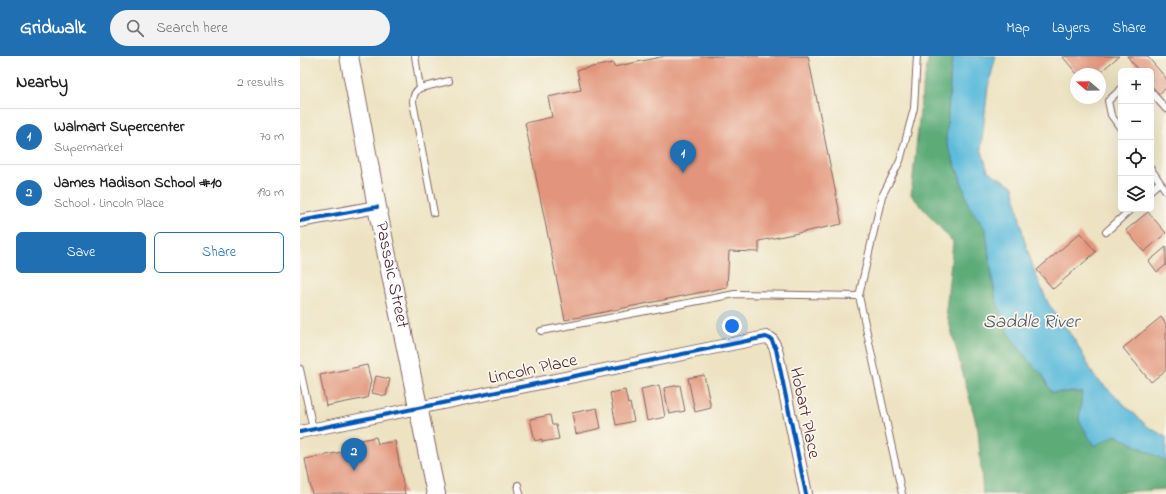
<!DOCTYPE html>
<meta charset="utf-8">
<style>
body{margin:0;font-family:"Indie Flower",sans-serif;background:#f2f2f2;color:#222}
.controls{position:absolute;right:12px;top:12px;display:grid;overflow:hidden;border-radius:6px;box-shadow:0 4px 16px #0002}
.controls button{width:36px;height:36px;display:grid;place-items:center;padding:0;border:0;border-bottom:1px solid #e0e0e0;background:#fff;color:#222;font:20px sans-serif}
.compass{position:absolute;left:770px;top:12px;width:36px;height:36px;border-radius:50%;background:#fff;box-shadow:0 4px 16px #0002;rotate:290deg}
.you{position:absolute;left:432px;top:270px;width:14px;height:14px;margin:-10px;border:3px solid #fff;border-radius:50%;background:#1a73e8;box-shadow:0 0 0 6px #1a73e833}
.badge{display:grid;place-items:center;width:26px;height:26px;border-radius:50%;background:#1f6fb2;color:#fff;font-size:13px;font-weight:700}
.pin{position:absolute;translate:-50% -33px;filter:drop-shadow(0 1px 2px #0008)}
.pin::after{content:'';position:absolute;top:21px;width:14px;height:12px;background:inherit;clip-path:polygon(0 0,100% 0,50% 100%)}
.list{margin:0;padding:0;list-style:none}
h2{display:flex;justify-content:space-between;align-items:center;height:52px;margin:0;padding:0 16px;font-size:17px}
h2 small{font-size:13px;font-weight:400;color:#767676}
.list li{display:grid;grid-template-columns:26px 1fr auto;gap:12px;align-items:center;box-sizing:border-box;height:56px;padding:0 16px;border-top:1px solid #e0e0e0}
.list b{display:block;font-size:15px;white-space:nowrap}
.list p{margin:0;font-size:13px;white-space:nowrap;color:#767676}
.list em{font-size:13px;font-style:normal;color:#767676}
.actions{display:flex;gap:8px;padding:12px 16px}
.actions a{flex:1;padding:9px 0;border:1px solid #1f6fb2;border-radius:6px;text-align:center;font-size:14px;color:#1f6fb2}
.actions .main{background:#1f6fb2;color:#fff}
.icon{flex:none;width:22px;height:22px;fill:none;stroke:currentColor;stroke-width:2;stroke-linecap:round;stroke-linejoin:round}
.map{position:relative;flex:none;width:866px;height:438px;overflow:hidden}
header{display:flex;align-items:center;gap:24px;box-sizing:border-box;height:56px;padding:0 20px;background:#1f6fb2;color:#fff}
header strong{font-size:19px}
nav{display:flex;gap:22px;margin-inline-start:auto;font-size:14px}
.search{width:280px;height:36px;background:#f2f2f2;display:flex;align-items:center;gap:10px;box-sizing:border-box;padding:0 14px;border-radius:22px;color:#767676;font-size:15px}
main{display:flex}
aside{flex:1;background:#fff}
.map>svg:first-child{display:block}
</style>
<header>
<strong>Gridwalk</strong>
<div class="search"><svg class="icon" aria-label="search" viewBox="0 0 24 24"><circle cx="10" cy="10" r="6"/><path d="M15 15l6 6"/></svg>Search here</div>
<nav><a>Map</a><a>Layers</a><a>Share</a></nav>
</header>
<main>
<aside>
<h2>Nearby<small>2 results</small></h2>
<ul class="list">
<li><span class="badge">1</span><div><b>Walmart Supercenter</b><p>Supermarket</p></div><em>70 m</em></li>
<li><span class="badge">2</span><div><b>James Madison School #10</b><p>School · Lincoln Place</p></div><em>190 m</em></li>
</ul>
<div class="actions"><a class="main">Save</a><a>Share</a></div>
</aside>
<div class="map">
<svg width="866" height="438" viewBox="0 0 866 438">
<rect width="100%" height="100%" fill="#fbf7ec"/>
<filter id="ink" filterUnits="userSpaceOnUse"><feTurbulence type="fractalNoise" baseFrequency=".025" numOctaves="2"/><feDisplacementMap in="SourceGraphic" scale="8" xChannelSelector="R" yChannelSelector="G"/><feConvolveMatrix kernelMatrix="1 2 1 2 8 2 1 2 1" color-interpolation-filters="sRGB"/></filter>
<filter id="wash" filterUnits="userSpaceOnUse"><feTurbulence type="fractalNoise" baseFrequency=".012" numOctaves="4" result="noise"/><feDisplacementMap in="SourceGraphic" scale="16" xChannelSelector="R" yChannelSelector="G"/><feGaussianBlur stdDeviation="0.9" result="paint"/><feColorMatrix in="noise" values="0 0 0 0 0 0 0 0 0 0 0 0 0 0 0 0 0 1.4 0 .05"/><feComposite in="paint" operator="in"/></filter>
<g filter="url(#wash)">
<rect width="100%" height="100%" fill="#ede3c3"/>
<path fill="#5dac78" stroke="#546652" d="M629,0h25l-3,12 -5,74 14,35 9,29 17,24 4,33 6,37 33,61 13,13 9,18h31l-3,28 37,15 50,26v28l-74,5h-109l-5,-64 -32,-119 7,-69 -42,-47 11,-103z"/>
<path fill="#5dbbdb" stroke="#546d83" d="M654,0h42l-8,31 -7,61 7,23 25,15 11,53 11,34 13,30 28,39 18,34 53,50 19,11v24l-50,-26 -22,11 -15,-26 3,-28h-31l-9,-18 -13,-13 -21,-28 -12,-33 -6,-37 -4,-33 -17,-24 -9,-29 -14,-35 5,-74z"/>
<g id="blocks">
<path fill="#e2957b" d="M365,0h143l34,168 -83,17v11l-30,-1 -2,36 -162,33 -40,-197 27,-6 -4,-20 33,-7 -4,-20 36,-7 1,4z
M762,0h57l-21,18h-21z
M827,0h20l19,22v10l-7,6 -8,-9v-14h-12z
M848,156l18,21 -22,19 -18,-22z
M780,177l16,19 -43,37 -16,-19z
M866,191v18l-9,7 -8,-11z
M861,261l5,7v46l-15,12 -28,-34z
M67,309l4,16 -4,17 -41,8 -6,-31z
M404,319l7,33 -16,4 -7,-34z
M76,320l14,3 -4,17 -14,-3z
M359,329l6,32 -18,4 -6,-32z
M380,329l5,26 -16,3 -5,-26z
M325,334l3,14 2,-1 4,18 -18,4 -6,-32z
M297,352l4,20 -25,6 -4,-21z
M250,359l2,10h4l3,14 -17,3v-3l-7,2 -5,-22z
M76,381l2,7 17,-3 10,53h-93l-7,-35 42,-8 -1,-8z"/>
</g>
</g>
<g filter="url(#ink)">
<use href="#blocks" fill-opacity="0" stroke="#836460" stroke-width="1"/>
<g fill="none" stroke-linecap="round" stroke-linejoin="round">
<g stroke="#836460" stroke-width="8">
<path id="service" d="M115,0l5,32 29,-7
M120,32c-5,3 -7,8 -7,14l21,111
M821,33l-13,12 3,14 10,14
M851,36l15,17
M851,113l15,22
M851,134l9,-8
M806,176l25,-23
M559,240l23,-100 18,-35 14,-53 3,-52
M241,275l194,-37 124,2 43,198
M0,313l13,60
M218,429l2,9"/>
</g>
<g stroke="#836460" stroke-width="14">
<path id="minor" d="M0,165l77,-14
M0,376l466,-95 5,2 5,10 30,145"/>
</g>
<g stroke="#836460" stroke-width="20">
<g id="secondary">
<path id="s1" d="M49,0l28,151 59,287"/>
</g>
</g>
<use href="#service" stroke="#fff" stroke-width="6"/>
<use href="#minor" stroke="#fff" stroke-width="12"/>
<use href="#secondary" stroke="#fff" stroke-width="18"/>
<g stroke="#fbf7ec" stroke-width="6">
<path id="cycleway" d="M0,165l77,-14
M0,376l466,-95 5,2 5,10 30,145"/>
</g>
<use href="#cycleway" stroke="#0057b8" stroke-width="4"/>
</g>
</g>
<g text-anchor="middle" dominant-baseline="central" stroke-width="3.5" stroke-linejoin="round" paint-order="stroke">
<g font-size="18" fill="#4a1f2b" stroke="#fbf7ec">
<text stroke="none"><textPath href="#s1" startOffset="223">Passaic Street</textPath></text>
<text transform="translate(233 314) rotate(-12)">Lincoln Place</text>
<text transform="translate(504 357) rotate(78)">Hobart Place</text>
</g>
<g font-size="19" font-style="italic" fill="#515669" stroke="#fbf7ec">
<text x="731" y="266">Saddle River</text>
</g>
</g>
</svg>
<div class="controls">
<button>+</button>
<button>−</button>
<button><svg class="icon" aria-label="locate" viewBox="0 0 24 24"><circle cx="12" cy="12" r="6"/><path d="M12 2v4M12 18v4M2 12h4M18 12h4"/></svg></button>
<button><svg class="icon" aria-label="layers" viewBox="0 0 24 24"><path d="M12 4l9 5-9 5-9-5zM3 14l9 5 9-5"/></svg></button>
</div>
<svg class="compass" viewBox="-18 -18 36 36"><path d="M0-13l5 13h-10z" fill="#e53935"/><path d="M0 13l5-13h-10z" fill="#767676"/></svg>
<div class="you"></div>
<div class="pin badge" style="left:383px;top:117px">1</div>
<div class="pin badge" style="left:54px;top:415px">2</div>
</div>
</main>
